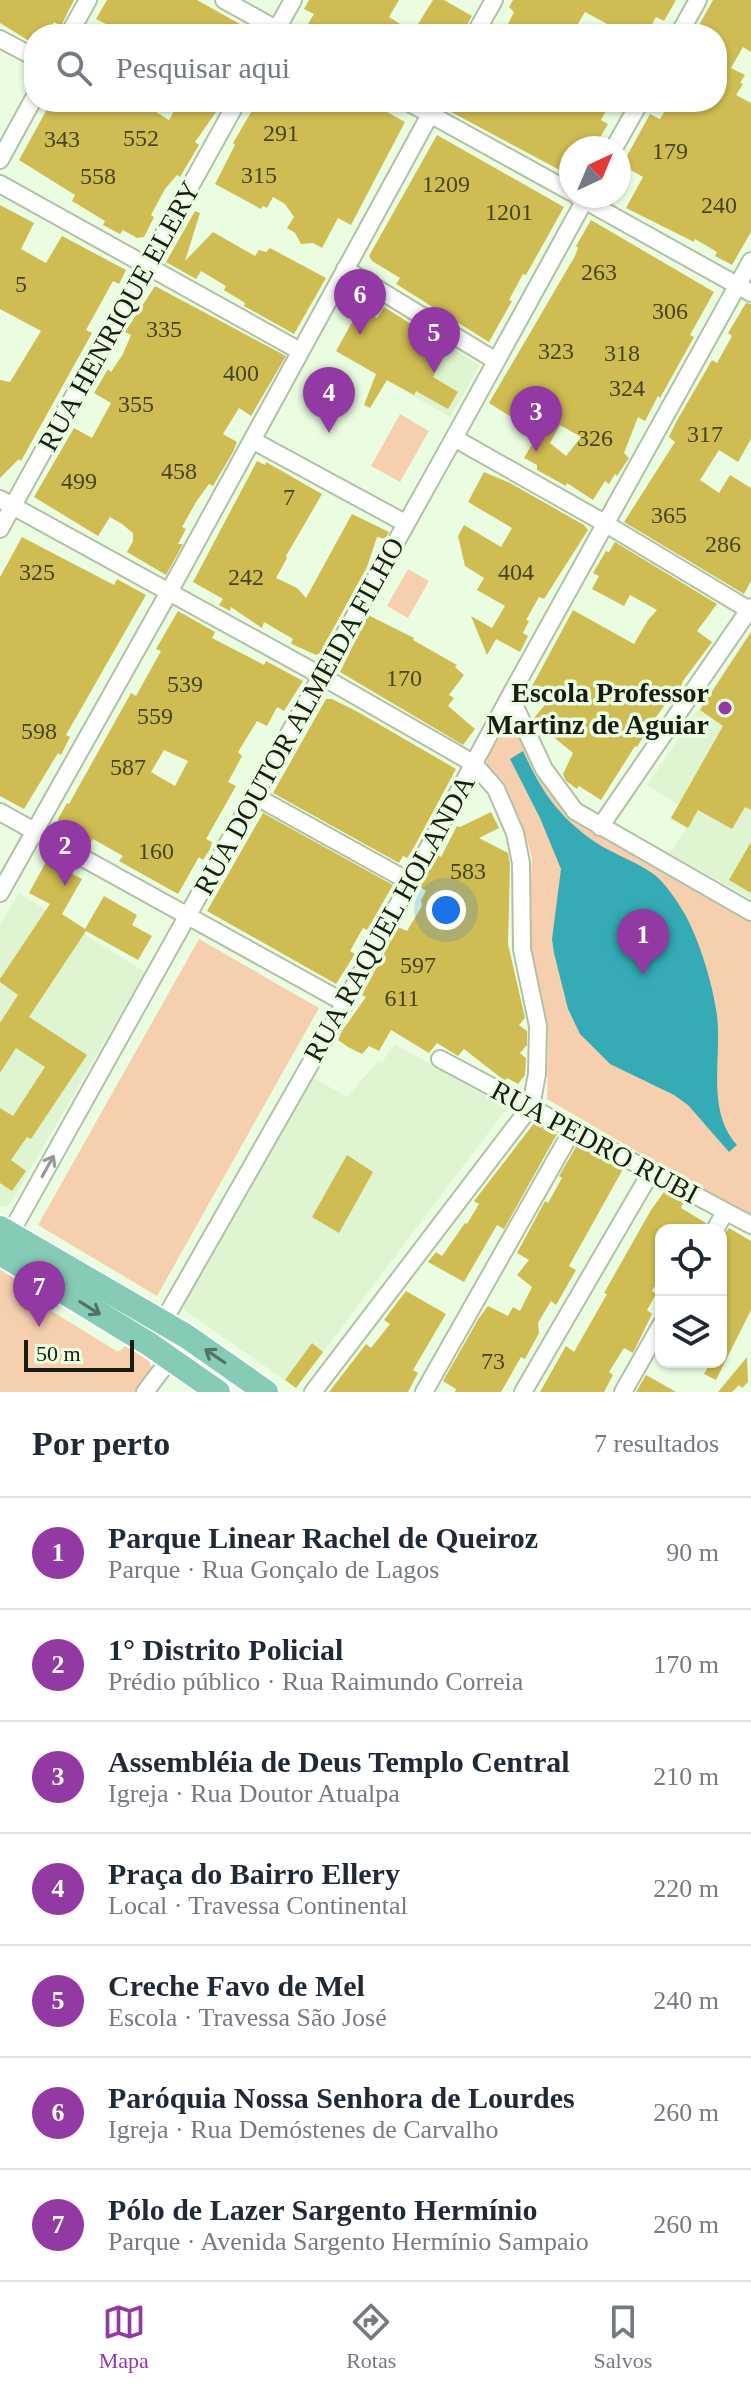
<!DOCTYPE html>
<html lang="pt">
<meta charset="utf-8">
<style>
body{margin:0;font-family:"Times New Roman",serif;background:#f6f6f7;color:#1f2937}
.controls{position:absolute;right:24px;bottom:24px;display:grid;overflow:hidden;border-radius:16px;box-shadow:0 2px 6px #0004}
.controls button{width:72px;height:72px;display:grid;place-items:center;padding:0;border:0;border-bottom:2px solid #e0e1e3;background:#fff;color:#1f2937;font:40px sans-serif}
.compass{position:absolute;left:559px;top:136px;width:72px;height:72px;border-radius:50%;background:#fff;box-shadow:0 2px 6px #0004;rotate:44deg}
.scale{position:absolute;left:24px;bottom:20px;width:110px;box-sizing:border-box;padding-left:8px;border:4px solid #171d13;border-top:0;font-size:22px;line-height:28px;white-space:nowrap;color:#171d13;-webkit-text-stroke:6px #ebfde1;paint-order:stroke}
.you{position:absolute;left:446px;top:910px;width:28px;height:28px;margin:-20px;border:6px solid #fff;border-radius:50%;background:#1a73e8;box-shadow:0 0 0 12px #1a73e833}
.badge{display:grid;place-items:center;width:52px;height:52px;border-radius:50%;background:#9239a4;color:#fff;font-size:26px;font-weight:700}
.pin{position:absolute;translate:-50% -66px;filter:drop-shadow(0 2px 4px #0008)}
.pin::after{content:'';position:absolute;top:42px;width:28px;height:24px;background:inherit;clip-path:polygon(0 0,100% 0,50% 100%)}
.list{margin:0;padding:0;list-style:none}
h2{display:flex;justify-content:space-between;align-items:center;height:104px;margin:0;padding:0 32px;font-size:34px}
h2 small{font-size:26px;font-weight:400;color:#747a83}
.list li{display:grid;grid-template-columns:52px 1fr auto;gap:24px;align-items:center;box-sizing:border-box;height:112px;padding:0 32px;border-top:2px solid #e0e1e3}
.list b{display:block;font-size:30px;white-space:nowrap}
.list p{margin:0;font-size:26px;white-space:nowrap;color:#747a83}
.list em{font-size:26px;font-style:normal;color:#747a83}
.icon{flex:none;width:44px;height:44px;fill:none;stroke:currentColor;stroke-width:2;stroke-linecap:round;stroke-linejoin:round}
.map{position:relative;flex:none;width:751px;height:1392px;overflow:hidden}
.search{position:absolute;background:#fff;box-shadow:0 2px 6px #0004;left:24px;right:24px;top:24px;height:88px;display:flex;align-items:center;gap:20px;box-sizing:border-box;padding:0 28px;border-radius:32px;color:#747a83;font-size:30px}
.sheet{height:888px;background:#fff}
nav{display:flex;justify-content:space-around;align-items:center;box-sizing:border-box;height:112px;border-top:2px solid #e0e1e3;background:#fff;font-size:22px;color:#747a83}
nav a{display:grid;justify-items:center;gap:4px}
nav .on{color:#9239a4}
.map>svg:first-child{display:block}
</style>
<div class="map">
<svg width="751" height="1392" viewBox="0 0 751 1392">
<rect width="100%" height="100%" fill="#ebfde1"/>
<path fill="#dff5d2" d="M419,328l61,37 -30,52 -63,-36z
M751,631v268l-82,-46 17,-24 -16,-10 9,-14 -32,-20z
M19,893l126,79 -136,234 -9,1v-283z
M395,1044l112,64 -211,280 -112,-78v-5l127,-229 36,21 31,-36 3,2z"/>
<path fill="#f6d0ae" d="M400,414l29,17 -29,51 -29,-16z
M408,569l21,12 -21,37 -21,-12z
M509,720h6l57,96 18,15 161,91v296l-204,-119 1,-69 -20,-88 4,-85 -12,-38 -21,-41 -12,-13v-6z
M199,939l120,69 -162,288 -119,-71z
M0,1269l53,31 -3,10 68,42 10,-8 20,13 5,15 -13,20h-140z"/>
<path fill="#35abb5" d="M523,751c17,37 32,61 65,86 19,15 44,22 64,36 14,10 25,28 34,43 14,27 25,63 30,93 8,44 -12,99 21,136l-8,7 -41,-47 -14,-10 -64,-31 -30,-30 -12,-25 -14,-56 -2,-14 9,-70 -21,-51 -30,-59z"/>
<path fill="#cfbc52" fill-rule="evenodd" d="M0,0h74l-13,26 -7,-4 -7,12h-13v10l-34,-21z
M107,0h90l61,34h-92l-14,-7 -4,7h-23l-29,-15z
M309,0h90l-10,17 24,15 20,-32h11l28,16 -10,18h-144l-12,-7 8,-13 -10,-5z
M513,0h163l-12,21 -8,-4 -9,17 -18,-9 -5,8 -39,-21 -13,22h-69l11,-22 -5,-5z
M713,0h38v52l-8,-5 -12,21 14,7 -5,8 3,1 -7,11 15,8v129l-19,33 -17,-9 2,-4 -22,-13 -1,3 -68,-34 17,-31 -21,-12 28,-51 10,5 10,-17h47v-68h-23z
M51,102h89l29,18 10,-18h44l-28,40 4,3 -19,32 -3,-2 -12,14 -14,26 3,2 -10,20 -7,1 -14,-8 -3,4 -17,-9 2,-4 -33,-20 3,-6 -56,-35z
M257,102h123v6l25,14 -54,103 -13,-7 -16,30 -9,-5 -12,1 -6,-11 -8,-5 7,-11 -9,-13 -12,-7 -6,11 -4,-2 -2,3 -46,-25 20,-39 -2,-2z
M457,102h154l-10,18 7,4 -14,24h-23v28l-120,-64z
M437,135l127,72 -38,68 -3,-1 -14,26 3,1 -23,41 -93,-58 4,-6 -28,-17 -3,-5z
M0,205l34,18 -13,26 25,14 16,-27 64,34 -7,14 -6,-3 -27,49 6,3 -71,128 -2,-2 -19,19v-98l10,2 31,-51 -41,-22z
M195,211l5,2 -15,48 28,-29 42,24 4,-6 7,2 4,-4 56,30 -32,56 -50,-28 1,-3 -21,-13 2,-4 -25,-15 -5,8 -30,-17z
M591,220l123,72 -24,43 4,2 -34,61 -2,-2 -13,25 -7,-4 -14,36 5,5 -12,18 -2,-2 -6,10 -4,-3 -12,19 -26,-17 -1,3 -29,-16v-5l-13,-7 14,-24 -49,-31 86,-147 3,-8 -2,-2zM560,425l21,12 -15,19 -16,-13z
M155,286l131,70 -35,60 -12,-8 -16,26 14,8 -4,10 -20,34 -4,-2 -13,18 -14,25 4,2 -8,15h5l-17,31 -39,-23 6,-11v-8l-11,-9 -12,-7 -12,19 -64,-39 40,-69 18,10 19,-35 -17,-10 14,-24 3,3 12,-18 8,-19 -6,-3z
M746,303l5,1v135l-13,23 -19,-12 -19,30 19,13 11,-18 21,13v93l-7,13 -120,-72 51,-80 -6,-5 6,-13 37,-64 5,3 15,-27 -4,-3z
M384,307l65,41 -16,29 25,15 -10,17 -32,-18 -2,4 -27,-15 -17,28 -6,-3 12,-31 -40,-23 24,-43 17,10z
M257,461l8,4 1,-3 56,32 -36,62 1,2 -11,20 21,10 9,10 46,-84 37,18 -4,7 -8,-2 -10,30 -47,86 -4,2 -22,-10 -3,-2 2,-4 -29,-17 -2,6 -31,-21 -1,4 -11,-6 4,-6 -30,-17z
M484,472l26,11 74,42 4,5 -44,69 -5,-2 -13,23 3,1 -6,12 5,3 -8,16 -24,-13 -9,16 -16,-39 21,12 13,-22 -28,-16 7,-12 -19,-12 -7,-30 6,-11 37,22 11,-19 -44,-26z
M22,537l92,48 3,-6 29,16 -80,140 4,2 -9,18 -3,-2 -34,56 -24,-13v-219z
M615,542l102,62 -20,27 15,11 -29,39 -5,12 -3,-2 -22,30 -16,26 -2,-1 -34,54 -22,-14 -2,3 -11,-8 -3,-7 10,-21 -39,-32 -1,-2 15,-18 -18,-11 43,-80 61,34 14,-24 9,-10 -27,-15 -6,11 -32,-17 7,-13 -6,-3 13,-22 3,1z
M178,611l37,21 -3,6 52,27 2,-4 37,20 -19,30 -7,-4 -10,19 -10,-5 -19,31 4,4 -14,26 8,4 -30,53 6,3 -2,7 -7,11 -4,-3 -21,37 -59,-33 4,-5 -30,-17 -4,6 -27,-15 -4,-11 9,-16 2,1 62,-111 5,3 25,-45 -5,-2zM164,750l24,11 -13,25 -24,-14z
M368,615l46,23 -1,2 44,25 -2,2 9,8 -15,20 5,3 -6,8 27,23 -12,16 -123,-73z
M751,632v178l-6,-3 -13,22 -34,-19 -10,18 -17,-10 52,-92 -23,-16z
M326,699h6l26,13 98,57 -44,82 -5,7 -4,-2 -4,7 -126,-70z
M491,812l8,16 -20,10 29,15 2,11 -2,80 17,74 -6,7 8,6v14l-7,8 6,5 -1,17 -7,9 -11,-6 -2,3 -41,-32 -6,7 -21,-13 -8,10 -38,-23 -12,21 -10,-5 -7,8 -14,-7 -10,-7 4,-9 24,-34 -4,-2 36,-68 9,4 15,-25 -1,-6 5,-9 -6,-4 18,-32 3,2 16,-31 3,1z
M263,813l130,72 -26,45 -4,-2 -13,23 5,3 -19,30 -129,-73z
M751,842v51l-22,-13z
M47,860l35,19 -20,35 23,15 19,-33 33,19 -5,10 20,11 -14,24 -52,-29 -57,86 58,38 -56,84 -4,-2 -16,23 15,11 -14,20 -12,-8v-75l13,8 32,-49 -29,-19 -16,25v-50l18,-28 -18,-13v-3l50,-75 -21,-11z
M535,1122l22,12 -53,95 -7,-4 -33,57 -36,-20 8,-10 6,4 23,-33 2,1 12,-20 -5,-3z
M577,1145l46,24 -54,97 7,4 -20,35 -5,-4 -13,22 1,10 -14,26 -4,-2 -20,35h-46l1,-3 -13,-8 36,-63 9,-12 20,10 5,-9 7,4 12,-24 -15,-12 12,-15 -12,-7 28,-52 3,2 14,-25 -3,-2z
M347,1155l26,17 -34,61 -27,-16z
M664,1192l19,11 -2,5 25,15 -2,7h-43v44l-9,17 4,3 -9,16 5,4 -19,39 -9,-5 -15,24 4,3 -9,17h-64l26,-46 8,6 33,-58 -3,-1 47,-83z
M729,1228l22,13v69l-35,70 -12,-6 7,-12h10v-123z
M406,1291l40,23 -33,56 5,3 -10,19h-79l37,-48 5,4 19,-24 -6,-4z
M312,1343l11,9 -27,36 -11,-8z
M747,1357l1,25 -6,6 -3,-3 -7,7h-14z
M646,1375l11,6 19,11h-40z"/>
<g fill="none" stroke-linecap="round" stroke-linejoin="round">
<g stroke="#b0c1a6" stroke-width="20">
<path id="street" d="M224,0l61,34
M69,34l19,-34
M274,34l19,-34
M475,34l19,-34
M679,34l19,-34
M0,39l34,18
M408,102l163,90
M614,148l26,-46
M0,160l34,-62
M0,184l300,167
M577,196l174,97
M345,269l151,92
M454,438l147,83 148,89
M252,440l153,83
M0,499l309,170 150,86 15,9 22,25 19,44 6,30 1,86 16,77 -1,48 -6,32 -218,286
M0,529l237,-427
M510,696l34,73 31,42 176,101
M255,796l155,86
M0,812l345,191
M600,827l151,-220
M0,893l169,-301 268,-490
M440,1059l311,166
M715,1230l10,-18
M10,1234l444,-796 133,-242
M163,1322l182,-319 165,-307 241,-435
M145,1392l25,-33
M424,1392l149,-263
M523,1392l128,-220
M623,1392l38,-67"/>
</g>
<g stroke="#fff" stroke-width="28">
<path id="primary" d="M0,1228l186,108 80,56
M0,1253l149,91 69,48"/>
</g>
<use href="#street" stroke="#fff" stroke-width="16"/>
<use href="#primary" stroke="#86cbb6" stroke-width="24"/>
</g>
<defs><path id="oneway-shaft" d="M-6 0H5M1.5-3L5.5 0L1.5 3" fill="none" stroke-width="1.6" stroke-linecap="round" stroke-linejoin="round" transform="scale(2)"/></defs>
<use stroke="#979995" href="#oneway-shaft" transform="translate(48 1166) rotate(-61)"/>
<g stroke="#4e7464">
<use href="#oneway-shaft" transform="translate(90 1308) rotate(32)"/>
<use href="#oneway-shaft" transform="translate(215 1356) rotate(-146)"/>
</g>
<circle fill="#9239a4" stroke="#ebfde1" stroke-width="3" cx="725" cy="708" r="8"/>
<g text-anchor="middle" dominant-baseline="central" stroke-width="7" stroke-linejoin="round" paint-order="stroke">
<g font-size="24" fill="#454523">
<text x="281" y="133">291</text>
<text x="141" y="138">552</text>
<text x="62" y="139">343</text>
<text x="670" y="151">179</text>
<text x="259" y="175">315</text>
<text x="98" y="176">558</text>
<text x="446" y="184">1209</text>
<text x="719" y="205">240</text>
<text x="509" y="212">1201</text>
<text x="599" y="272">263</text>
<text x="21" y="284">5</text>
<text x="670" y="311">306</text>
<text x="164" y="329">335</text>
<text x="556" y="351">323</text>
<text x="622" y="353">318</text>
<text x="241" y="373">400</text>
<text x="627" y="388">324</text>
<text x="136" y="404">355</text>
<text x="705" y="434">317</text>
<text x="595" y="438">326</text>
<text x="179" y="471">458</text>
<text x="79" y="481">499</text>
<text x="289" y="497">7</text>
<text x="669" y="515">365</text>
<text x="723" y="544">286</text>
<text x="37" y="572">325</text>
<text x="516" y="572">404</text>
<text x="246" y="577">242</text>
<text x="404" y="678">170</text>
<text x="185" y="684">539</text>
<text x="155" y="716">559</text>
<text x="39" y="731">598</text>
<text x="128" y="767">587</text>
<text x="156" y="851">160</text>
<text x="468" y="871">583</text>
<text x="418" y="965">597</text>
<text x="402" y="998">611</text>
<text x="493" y="1361">73</text>
</g>
<g font-size="28" fill="#171d13" stroke="#ebfde1">
<text transform="translate(119 316) rotate(-61)">RUA HENRIQUE ELERY</text>
<text transform="translate(299 716) rotate(-61)">RUA DOUTOR ALMEIDA FILHO</text>
<text transform="translate(389 918) rotate(-61)">RUA RAQUEL HOLANDA</text>
<text transform="translate(595 1142) rotate(28)">RUA PEDRO RUBI</text>
</g>
<g font-size="28" font-weight="bold" fill="#171d13" stroke="#ebfde1" text-anchor="end">
<text x="709" y="692">Escola Professor<tspan x="709" dy="32">Martinz de Aguiar</tspan></text>
</g>
</g>
</svg>
<div class="controls">
<button><svg class="icon" aria-label="locate" viewBox="0 0 24 24"><circle cx="12" cy="12" r="6"/><path d="M12 2v4M12 18v4M2 12h4M18 12h4"/></svg></button>
<button><svg class="icon" aria-label="layers" viewBox="0 0 24 24"><path d="M12 4l9 5-9 5-9-5zM3 14l9 5 9-5"/></svg></button>
</div>
<svg class="compass" viewBox="-18 -18 36 36"><path d="M0-13l5 13h-10z" fill="#e53935"/><path d="M0 13l5-13h-10z" fill="#747a83"/></svg>
<div class="scale">50 m</div>
<div class="you"></div>
<div class="pin badge" style="left:643px;top:975px">1</div>
<div class="pin badge" style="left:65px;top:886px">2</div>
<div class="pin badge" style="left:536px;top:452px">3</div>
<div class="pin badge" style="left:329px;top:433px">4</div>
<div class="pin badge" style="left:434px;top:373px">5</div>
<div class="pin badge" style="left:360px;top:335px">6</div>
<div class="pin badge" style="left:39px;top:1327px">7</div>
<div class="search"><svg class="icon" aria-label="search" viewBox="0 0 24 24"><circle cx="10" cy="10" r="6"/><path d="M15 15l6 6"/></svg>Pesquisar aqui</div>
</div>
<section class="sheet">
<h2>Por perto<small>7 resultados</small></h2>
<ul class="list">
<li><span class="badge">1</span><div><b>Parque Linear Rachel de Queiroz</b><p>Parque · Rua Gonçalo de Lagos</p></div><em>90 m</em></li>
<li><span class="badge">2</span><div><b>1° Distrito Policial</b><p>Prédio público · Rua Raimundo Correia</p></div><em>170 m</em></li>
<li><span class="badge">3</span><div><b>Assembléia de Deus Templo Central</b><p>Igreja · Rua Doutor Atualpa</p></div><em>210 m</em></li>
<li><span class="badge">4</span><div><b>Praça do Bairro Ellery</b><p>Local · Travessa Continental</p></div><em>220 m</em></li>
<li><span class="badge">5</span><div><b>Creche Favo de Mel</b><p>Escola · Travessa São José</p></div><em>240 m</em></li>
<li><span class="badge">6</span><div><b>Paróquia Nossa Senhora de Lourdes</b><p>Igreja · Rua Demóstenes de Carvalho</p></div><em>260 m</em></li>
<li><span class="badge">7</span><div><b>Pólo de Lazer Sargento Hermínio</b><p>Parque · Avenida Sargento Hermínio Sampaio</p></div><em>260 m</em></li>
</ul>
</section>
<nav>
<a class="on"><svg class="icon" aria-label="map" viewBox="0 0 24 24"><path d="M3 6l6-2 6 2 6-2v14l-6 2-6-2-6 2zM9 4v14M15 6v14"/></svg>Mapa</a>
<a><svg class="icon" aria-label="directions" viewBox="0 0 24 24"><path d="M12 3l9 9-9 9-9-9zM9 14v-3h6M13 9l2 2-2 2"/></svg>Rotas</a>
<a><svg class="icon" aria-label="saved" viewBox="0 0 24 24"><path d="M7 4h10v16l-5-4-5 4z"/></svg>Salvos</a>
</nav>
